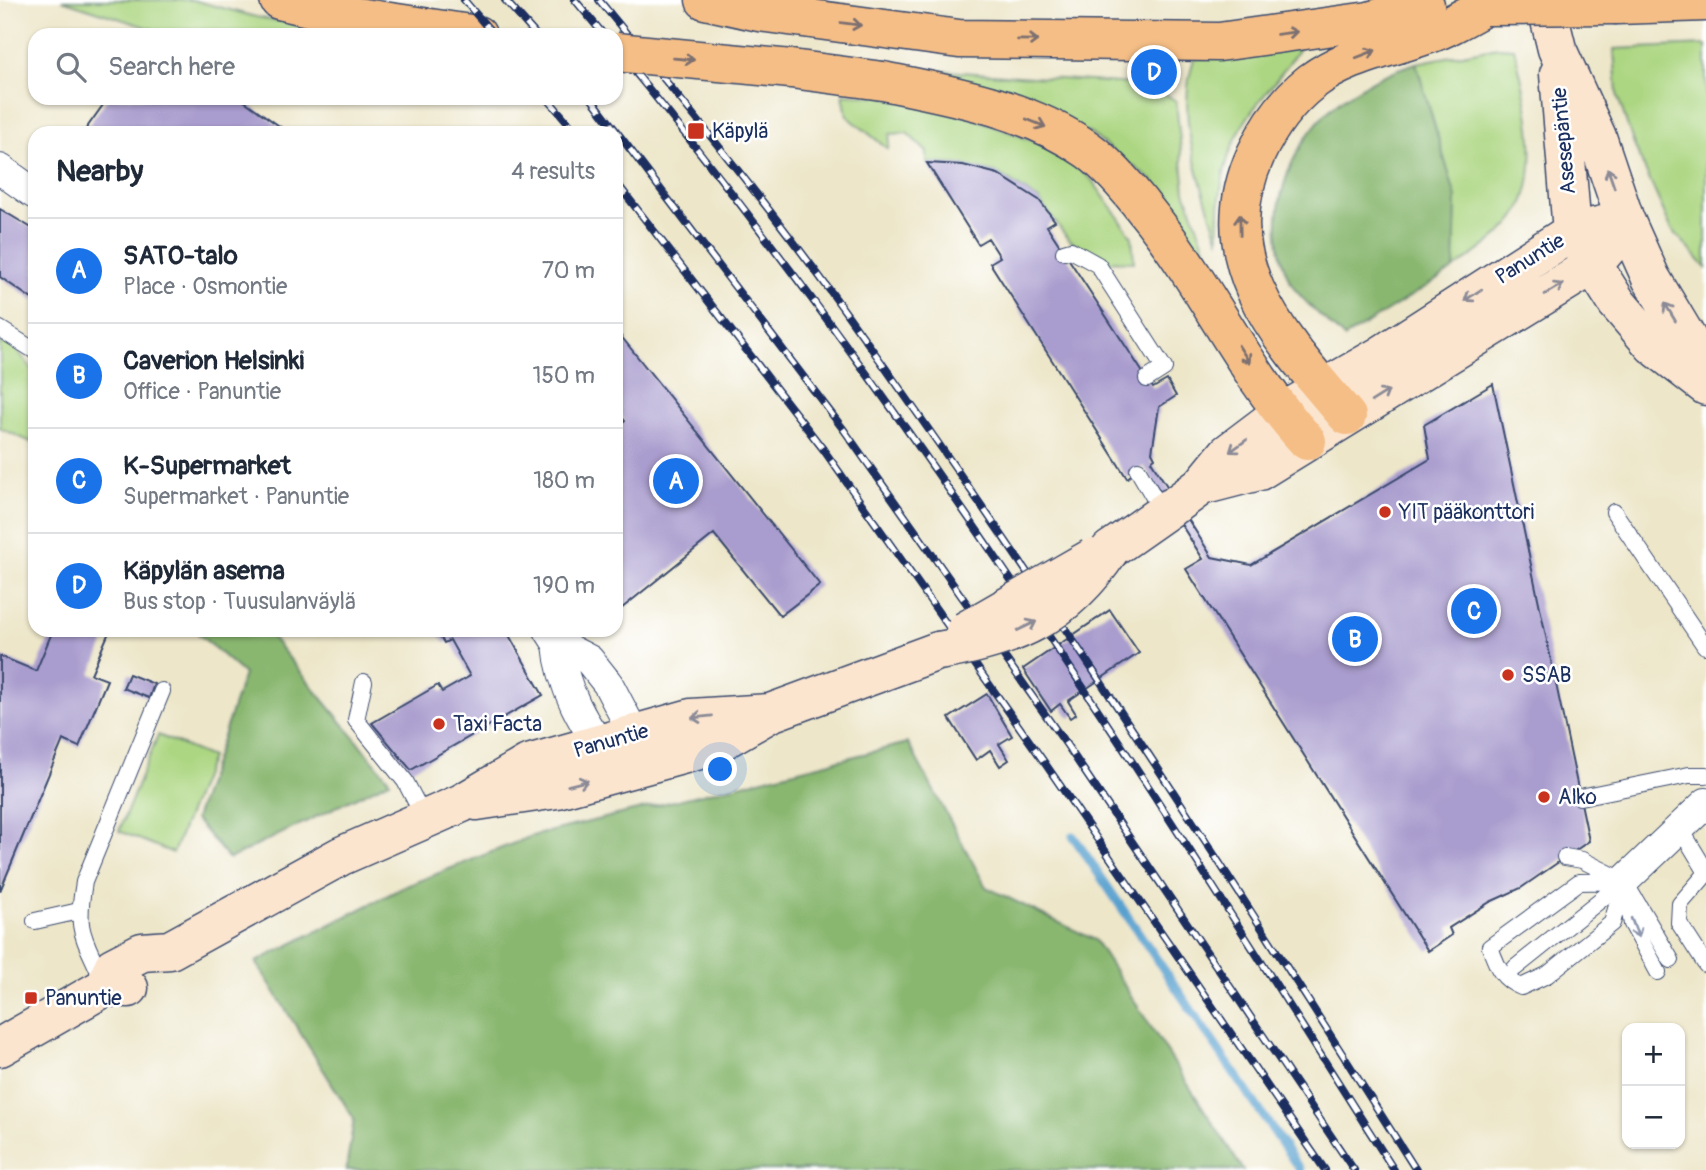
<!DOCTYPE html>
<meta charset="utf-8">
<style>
body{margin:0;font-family:Pangolin,sans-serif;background:#f2f2f3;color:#1f2937}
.controls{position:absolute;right:21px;bottom:21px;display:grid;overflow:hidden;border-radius:14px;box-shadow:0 2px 5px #0004}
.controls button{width:63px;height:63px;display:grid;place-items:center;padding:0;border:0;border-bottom:2px solid #e0e1e3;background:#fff;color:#1f2937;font:35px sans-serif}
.you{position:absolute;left:721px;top:770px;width:24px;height:24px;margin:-18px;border:5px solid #fff;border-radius:50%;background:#1a73e8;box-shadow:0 0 0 10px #1a73e833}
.badge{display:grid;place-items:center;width:46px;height:46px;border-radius:50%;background:#1a73e8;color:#fff;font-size:23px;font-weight:700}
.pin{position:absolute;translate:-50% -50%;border:4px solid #fff;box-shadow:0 2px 7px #0006}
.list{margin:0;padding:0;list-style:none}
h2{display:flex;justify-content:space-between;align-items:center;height:91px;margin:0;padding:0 28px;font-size:30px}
h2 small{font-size:23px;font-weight:400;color:#747a83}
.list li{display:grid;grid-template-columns:46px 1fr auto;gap:21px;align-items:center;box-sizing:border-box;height:105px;padding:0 28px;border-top:2px solid #e0e1e3}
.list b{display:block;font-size:26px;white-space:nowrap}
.list p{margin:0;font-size:23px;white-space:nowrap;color:#747a83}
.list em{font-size:23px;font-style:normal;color:#747a83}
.icon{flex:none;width:38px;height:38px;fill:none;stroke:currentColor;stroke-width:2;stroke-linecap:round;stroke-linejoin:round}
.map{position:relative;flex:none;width:1706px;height:1170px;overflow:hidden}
.search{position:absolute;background:#fff;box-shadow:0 2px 5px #0004;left:28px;top:28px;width:595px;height:77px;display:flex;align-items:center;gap:18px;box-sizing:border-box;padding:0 24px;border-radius:21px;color:#747a83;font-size:26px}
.panel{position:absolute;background:#fff;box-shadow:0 2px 5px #0004;left:28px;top:126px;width:595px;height:511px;border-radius:21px}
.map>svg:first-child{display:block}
</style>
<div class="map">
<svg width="1706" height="1170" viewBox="0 0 1706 1170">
<rect width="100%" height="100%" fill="#fff"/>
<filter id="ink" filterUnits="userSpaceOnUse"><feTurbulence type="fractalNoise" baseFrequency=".0143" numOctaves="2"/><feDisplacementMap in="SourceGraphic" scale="14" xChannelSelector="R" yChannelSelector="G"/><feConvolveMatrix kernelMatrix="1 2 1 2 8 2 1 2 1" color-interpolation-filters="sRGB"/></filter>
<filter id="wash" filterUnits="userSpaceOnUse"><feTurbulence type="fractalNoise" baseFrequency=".00686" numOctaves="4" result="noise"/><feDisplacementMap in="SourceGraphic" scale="28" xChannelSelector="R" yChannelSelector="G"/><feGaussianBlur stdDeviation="1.57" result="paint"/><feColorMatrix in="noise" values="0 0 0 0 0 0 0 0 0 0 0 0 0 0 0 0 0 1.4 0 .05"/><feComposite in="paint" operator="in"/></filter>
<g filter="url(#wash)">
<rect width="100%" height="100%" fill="#ede6c9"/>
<path fill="#acd681" stroke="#648270" stroke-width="2" d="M62,0h131l63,17 101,18h-187z
M1301,45c-15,25 -32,43 -49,66 -29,40 -35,82 -33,130 -17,-55 -45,-124 -25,-182z
M1706,45v223l-35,-40 -37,-83 -17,-51 -3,-45z
M1498,47l16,1c13,49 34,136 -5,177 -15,17 -37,30 -55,44l2,-71 -40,-135z
M903,68l229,16 33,10 11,7 9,90 29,82 -61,-92 -62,-47z
M843,94l38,2 92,22 88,34 30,27 28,39 13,19 2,25 -27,-1 -38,-21 -30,-40 -40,-26 -36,-9 -36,-2v-11l-20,-19 -17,1 -2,15 -41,-33z
M10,341l25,32 -2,70 -33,-15v-85z
M158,735l53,22 -38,96 -54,-22z"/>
<path fill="#89b76f" stroke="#527366" stroke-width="2" d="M1416,63l40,135 -2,71 -110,69c-15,-15 -47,-41 -55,-59 -28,-58 -1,-134 46,-174 22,-18 55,-34 81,-42z
M194,630h72l124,151 -161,78 -34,-40 49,-145z
M908,743l78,144 109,53 148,230h-897l8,-51 -98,-157 148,-75 128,-51z"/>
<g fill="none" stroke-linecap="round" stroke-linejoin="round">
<path stroke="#58a1cf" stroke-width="9" d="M1073,836l227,334"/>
</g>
<g id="blocks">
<path fill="#a99cce" d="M108,98h132l49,35h-206z
M927,163l36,2 35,9 41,26 16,21 -8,5 106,162 14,-8 9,16 -17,11 -7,45 3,6 -4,3 61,96 39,8 179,-106 -6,-34 69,-41 96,457 -68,47 -31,14 -41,26 3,7 -24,16 -242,-382 17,-10 -59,-93 -17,12 -137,-215 10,-6 -12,-19 -10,6z
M0,209l35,21v71l-35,-24z
M616,330l204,255 -40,31 -66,-82 -98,79v-185l9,-7 -9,-11z
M1110,610l29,43 -71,48 8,13 -6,4 -10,-14 -9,7 -28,-42z
M53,630h57l-19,44 16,6 -28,67 -16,-7 -63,151v-235l36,15z
M436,630h70l37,65 -132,75 -39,-47 66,-38 4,7 28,-16 -20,-36 -6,3z
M129,674l25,10 -5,14 -26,-10z
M987,694l25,42 -13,8 10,16 -9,6 -10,-16 -14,10 -27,-42z"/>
</g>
</g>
<g filter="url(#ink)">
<use href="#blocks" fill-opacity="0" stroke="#3a4a6e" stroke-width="2"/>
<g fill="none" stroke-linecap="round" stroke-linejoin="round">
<g stroke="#3a4a6e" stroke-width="18">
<path id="lane" d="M1064,252l7,-2 27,15 66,103 -17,11
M0,329l35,22
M1138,470l25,43
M1614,512l91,134
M364,682l-8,38 49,61 20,38
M1580,797l109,-22h17
M1680,828l26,43
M1565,857l17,3 42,21 47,79
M1706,874l-26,30 -1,19 27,42
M1624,881l-12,42 -65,52 -26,12c-20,-8 -24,-21 -31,-40l89,-65z
M1625,886l7,38 26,48
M35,921l44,-10
M1515,968l109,-87
M103,981c-19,-46 -28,-46 -19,-99l78,-191"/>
</g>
<g stroke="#3a4a6e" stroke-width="32">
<path id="street" d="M0,169l35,25
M549,630l9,14 31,16 19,24 26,50 -3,19
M558,644c3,39 26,88 55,113
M1624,881l82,-78"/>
</g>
<g stroke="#3a4a6e" stroke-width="41">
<path id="secondary" d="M1545,0l12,49 40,88 28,83 26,58 55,92
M1559,74l13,158 45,71 36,42 53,41
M1201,486l58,-15 334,-206 18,-21 14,-24
M1178,503l23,-17 27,-33 53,-40 99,-57 192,-124 53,-12
M1110,550l60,-42
M477,801l80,-12 154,-42 59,-34 168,-62
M105,987l8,-20 29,-15 28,-2 171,-94 121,-53 66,-39 163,-46 79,-5
M0,1047l105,-60 24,1"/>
</g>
<g stroke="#3a4a6e" stroke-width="41">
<path id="highway" d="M279,0l64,15 134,20
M705,0l54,12 200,27 260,3 150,-21 56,-16
M1617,5l89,-3
M883,81c69,14 145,27 205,69 22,16 41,39 58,61 59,72 97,161 161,230
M1347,416c-66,-77 -140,-155 -91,-262 13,-28 31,-53 55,-72 33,-25 74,-33 112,-46 22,-6 43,-20 63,-30"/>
</g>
<use href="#lane" stroke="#fff" stroke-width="16"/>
<use href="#street" stroke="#fff" stroke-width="30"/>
<use href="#secondary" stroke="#fbe5cf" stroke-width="38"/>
<use href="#highway" stroke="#f5be86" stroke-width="38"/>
<g stroke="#1b2f5e" stroke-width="8">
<path id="rail" d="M464,0l30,35
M505,0l31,35
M575,0l29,35
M599,0c79,96 159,192 232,292 206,285 397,581 585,878
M616,49c291,350 534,738 778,1121
M547,98l30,35
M591,98l253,332 222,314 288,426
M616,182l207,267 219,310 283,411"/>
</g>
<use href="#rail" stroke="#fff" stroke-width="5" stroke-dasharray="16" stroke-linecap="butt"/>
<g stroke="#3a4a6e" stroke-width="41" stroke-linecap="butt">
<path id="secondary-bridge" d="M965,631l127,-73
M938,651c77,-12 128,-35 172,-101"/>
</g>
<g stroke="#3a4a6e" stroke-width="41" stroke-linecap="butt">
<path id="highway-bridge" d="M1486,6l131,-1
M616,52l175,17 92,12"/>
</g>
<use href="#secondary-bridge" stroke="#fbe5cf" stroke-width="38"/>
<use href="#highway-bridge" stroke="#f5be86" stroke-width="38"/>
</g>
<defs><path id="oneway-shaft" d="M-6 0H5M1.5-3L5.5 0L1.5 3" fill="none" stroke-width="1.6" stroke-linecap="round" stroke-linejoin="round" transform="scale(1.75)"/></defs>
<g stroke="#7d6f70">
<use href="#oneway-shaft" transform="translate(851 24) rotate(8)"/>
<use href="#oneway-shaft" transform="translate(1287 33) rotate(-8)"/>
<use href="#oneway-shaft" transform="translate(1028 40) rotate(1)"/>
<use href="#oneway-shaft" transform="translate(1366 54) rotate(-21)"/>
<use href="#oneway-shaft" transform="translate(684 59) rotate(5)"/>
<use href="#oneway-shaft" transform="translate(1036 123) rotate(22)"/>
<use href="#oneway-shaft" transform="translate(1240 225) rotate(-91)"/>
<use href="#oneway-shaft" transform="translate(1244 354) rotate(57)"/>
</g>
<g stroke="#8b8a96">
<use href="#oneway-shaft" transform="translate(1611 178) rotate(-109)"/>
<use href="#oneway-shaft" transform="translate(1554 289) rotate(-31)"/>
<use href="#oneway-shaft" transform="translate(1473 295) rotate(146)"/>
<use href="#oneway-shaft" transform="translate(1670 312) rotate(-121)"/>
<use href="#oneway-shaft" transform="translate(1380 396) rotate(-32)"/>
<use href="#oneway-shaft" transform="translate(1238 446) rotate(144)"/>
<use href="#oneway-shaft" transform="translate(1027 626) rotate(-26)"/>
<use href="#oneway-shaft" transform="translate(702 717) rotate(174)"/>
<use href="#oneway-shaft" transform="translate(578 783) rotate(-14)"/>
</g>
<use stroke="#8d97ae" href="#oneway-shaft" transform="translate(1635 928) rotate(68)"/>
</g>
<g fill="#c8321e" stroke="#fff" stroke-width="2.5">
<rect x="687" y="122" width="18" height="18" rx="3.5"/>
<circle cx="1385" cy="512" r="7"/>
<circle cx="1508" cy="675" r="7"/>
<circle cx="439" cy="724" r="7"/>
<circle cx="1544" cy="797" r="7"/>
<rect x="24" y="991" width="14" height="14" rx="3.5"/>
</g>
<g text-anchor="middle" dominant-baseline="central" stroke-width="5" stroke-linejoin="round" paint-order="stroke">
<g font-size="21" fill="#1b2f5e" stroke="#fff" text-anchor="start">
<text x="712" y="131">Käpylä</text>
<text x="1399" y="512">YIT pääkonttori</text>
<text x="1522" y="675">SSAB</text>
<text x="453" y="724">Taxi Facta</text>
<text x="1558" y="797">Alko</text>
<text x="45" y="998">Panuntie</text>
</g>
<g font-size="21" fill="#1b2f5e" stroke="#fff">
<text transform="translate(1564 141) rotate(-95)">Asesepäntie</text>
<text transform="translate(1530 259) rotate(-32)">Panuntie</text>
<text transform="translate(611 741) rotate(-16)">Panuntie</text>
</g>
</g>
</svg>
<div class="controls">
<button>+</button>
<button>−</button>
</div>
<div class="you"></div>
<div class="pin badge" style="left:676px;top:481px">A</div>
<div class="pin badge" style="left:1355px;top:639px">B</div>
<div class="pin badge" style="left:1474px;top:611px">C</div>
<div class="pin badge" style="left:1154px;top:72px">D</div>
<div class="search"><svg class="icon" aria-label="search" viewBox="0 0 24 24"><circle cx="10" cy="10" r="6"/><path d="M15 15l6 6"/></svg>Search here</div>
<section class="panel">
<h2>Nearby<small>4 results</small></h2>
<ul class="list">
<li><span class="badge">A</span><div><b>SATO-talo</b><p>Place · Osmontie</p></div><em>70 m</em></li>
<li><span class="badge">B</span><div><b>Caverion Helsinki</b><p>Office · Panuntie</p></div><em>150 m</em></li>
<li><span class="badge">C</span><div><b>K-Supermarket</b><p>Supermarket · Panuntie</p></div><em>180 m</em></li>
<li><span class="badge">D</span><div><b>Käpylän asema</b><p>Bus stop · Tuusulanväylä</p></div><em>190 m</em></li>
</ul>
</section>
</div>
